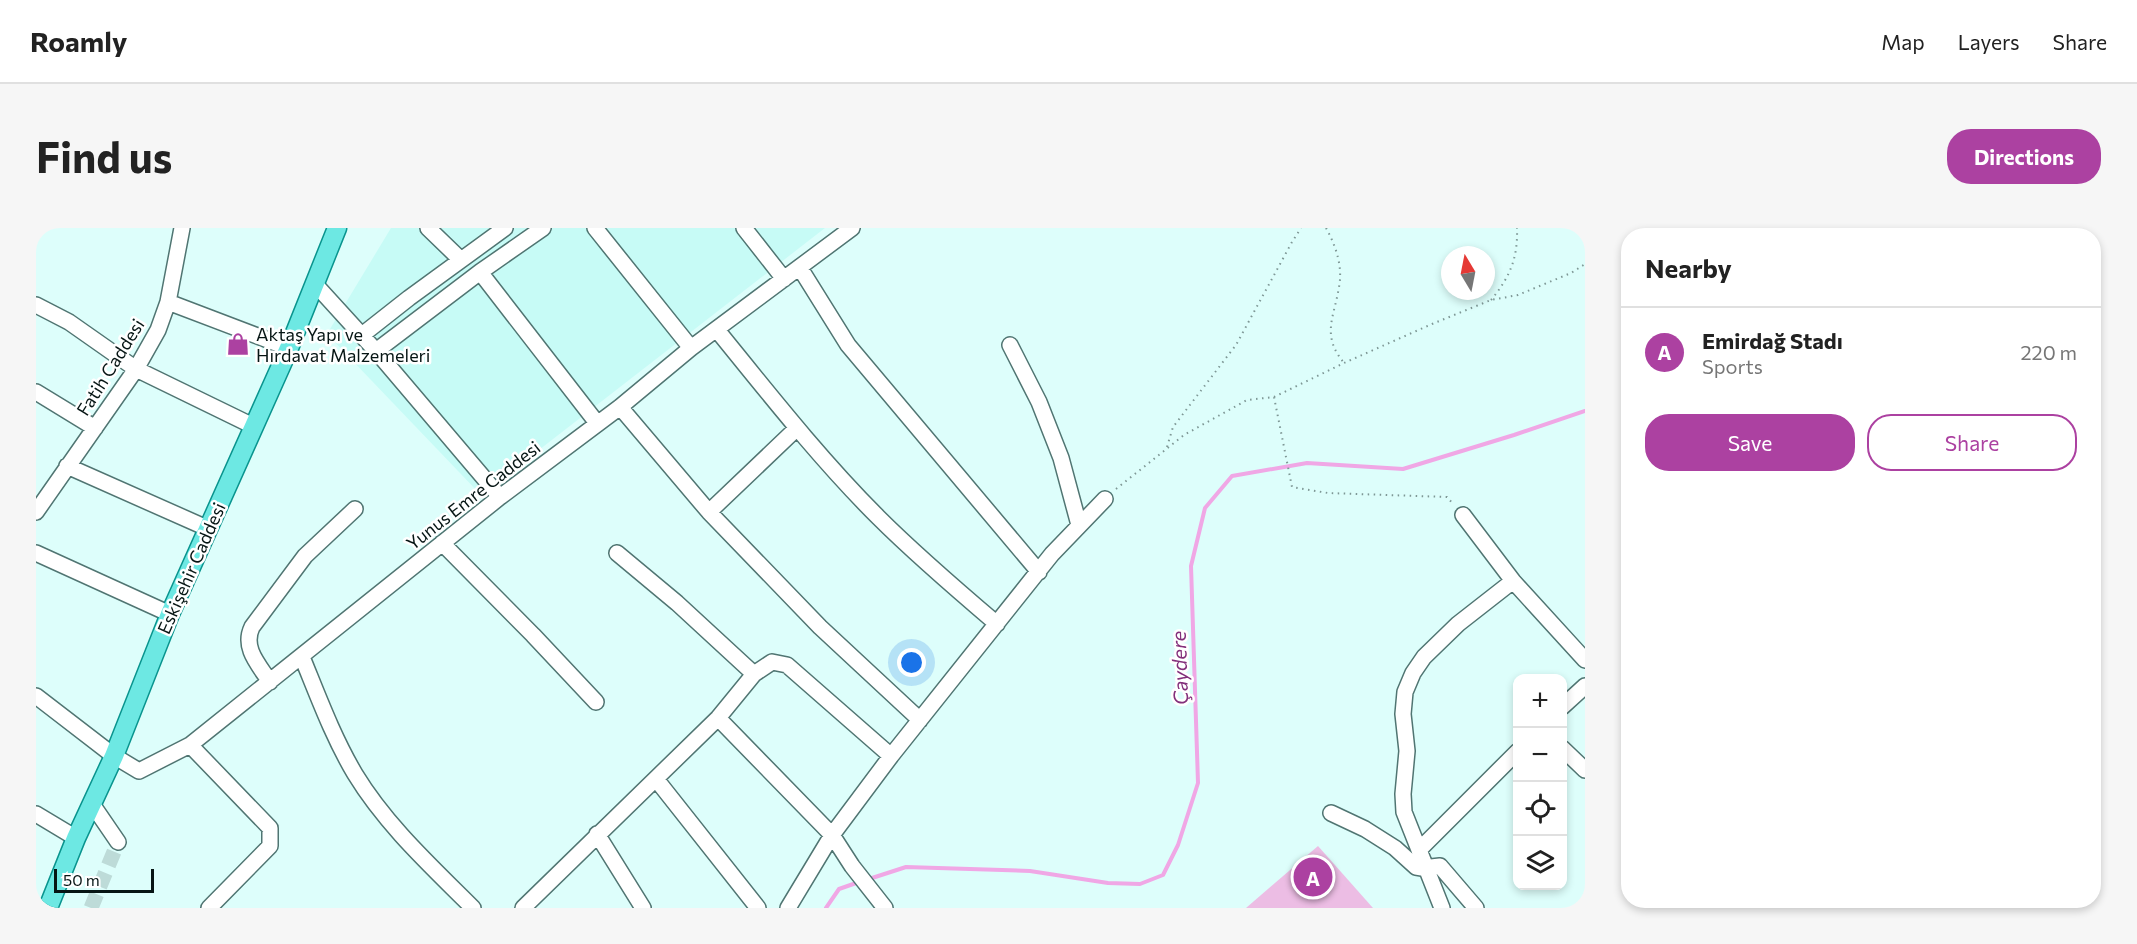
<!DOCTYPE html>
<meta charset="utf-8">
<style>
body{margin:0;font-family:Commissioner,sans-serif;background:#f6f6f6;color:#222}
.controls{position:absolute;right:18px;bottom:18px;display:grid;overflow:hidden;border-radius:12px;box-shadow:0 3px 9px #0003}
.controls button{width:54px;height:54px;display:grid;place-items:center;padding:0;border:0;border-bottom:2px solid #e0e0e0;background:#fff;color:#222;font:30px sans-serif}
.compass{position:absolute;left:1405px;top:18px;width:54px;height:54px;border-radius:50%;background:#fff;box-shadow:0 3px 9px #0003;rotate:350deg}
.scale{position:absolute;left:18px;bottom:15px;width:100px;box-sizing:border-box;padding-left:6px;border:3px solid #061514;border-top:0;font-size:16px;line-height:21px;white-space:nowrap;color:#061514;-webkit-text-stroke:4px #fff;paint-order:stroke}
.you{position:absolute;left:876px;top:435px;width:21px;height:21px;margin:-15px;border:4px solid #fff;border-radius:50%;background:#1a73e8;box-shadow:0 0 0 9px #1a73e833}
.badge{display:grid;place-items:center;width:39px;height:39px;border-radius:50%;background:#ac41a1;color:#fff;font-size:20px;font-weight:700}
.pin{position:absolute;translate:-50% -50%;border:3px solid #fff;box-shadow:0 2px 6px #0006}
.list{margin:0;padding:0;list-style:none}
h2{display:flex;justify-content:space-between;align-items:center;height:78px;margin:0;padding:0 24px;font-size:26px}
h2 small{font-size:20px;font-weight:400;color:#767676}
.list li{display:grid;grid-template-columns:39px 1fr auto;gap:18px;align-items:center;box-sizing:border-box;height:90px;padding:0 24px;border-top:2px solid #e0e0e0}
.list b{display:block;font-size:22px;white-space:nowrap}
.list p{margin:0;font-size:20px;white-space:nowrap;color:#767676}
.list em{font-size:20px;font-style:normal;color:#767676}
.actions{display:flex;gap:12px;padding:18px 24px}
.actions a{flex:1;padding:14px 0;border:2px solid #ac41a1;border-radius:24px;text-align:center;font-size:21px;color:#ac41a1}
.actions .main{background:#ac41a1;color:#fff}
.icon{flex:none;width:33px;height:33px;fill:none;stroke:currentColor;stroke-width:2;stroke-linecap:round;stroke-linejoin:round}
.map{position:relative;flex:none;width:1549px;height:680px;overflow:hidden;border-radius:24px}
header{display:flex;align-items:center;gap:36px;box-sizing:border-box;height:84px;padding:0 30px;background:#fff;border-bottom:2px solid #e0e0e0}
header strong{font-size:28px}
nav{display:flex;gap:33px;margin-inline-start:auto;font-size:21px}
.intro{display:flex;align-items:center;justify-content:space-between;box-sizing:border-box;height:144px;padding:0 36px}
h1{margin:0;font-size:42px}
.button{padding:15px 27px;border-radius:24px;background:#ac41a1;color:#fff;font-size:21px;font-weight:700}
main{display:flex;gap:36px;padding:0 36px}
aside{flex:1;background:#fff;border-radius:24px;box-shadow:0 3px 9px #0003}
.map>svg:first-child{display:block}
</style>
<header>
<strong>Roamly</strong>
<nav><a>Map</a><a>Layers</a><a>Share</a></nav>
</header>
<div class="intro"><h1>Find us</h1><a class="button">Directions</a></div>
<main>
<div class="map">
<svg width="1549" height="680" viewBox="0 0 1549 680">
<rect width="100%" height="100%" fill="#ddfefb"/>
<path fill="#c7fbf6" d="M355,0h434l-344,267 -154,-161z"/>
<path fill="#ecbde4" d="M1282,618l55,62h-127z"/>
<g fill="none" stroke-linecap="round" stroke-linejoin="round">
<path stroke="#f0a7e5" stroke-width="4" d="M833,651l37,-12 124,4 78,12 32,1 23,-9 15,-30 20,-62 -7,-217 14,-58 27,-32 75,-13 96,6 111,-34 71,-24
M790,680l13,-19 20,-7"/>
<path stroke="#bddbd8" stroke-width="15" stroke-dasharray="15 8" stroke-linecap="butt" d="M55,680l27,-66"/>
<g stroke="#507572" stroke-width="18">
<path id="minor" d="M392,0l33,32
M559,0l96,120
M708,0l40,51
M764,40l48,77 191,227
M444,44l117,151
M278,55l62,68 124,146
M132,74l121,46
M0,77l33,17 67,47 117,57
M681,102c52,64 103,129 161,187 38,38 79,73 119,107
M326,107l47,-37 96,-70
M974,117l29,57 22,56 18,67
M340,123l104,-79 63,-44
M0,164l59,36
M584,179l89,105 111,115 100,93
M31,238l142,63
M0,284l100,-143 22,-39 10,-28 14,-74
M673,284l87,-83
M1427,287l50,66 72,79
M406,315l91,92 63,67
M0,325l134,61
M581,325l60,50 77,71
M266,429c16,39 31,80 53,117 31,51 76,92 118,134
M234,454c-11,-17 -28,-34 -18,-55l53,-71 50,-47
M0,468l78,60 25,15 51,-26 310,-248 120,-90 71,-59 161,-120
M1526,479l23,-21
M682,490l114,117 20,31 33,42
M154,517l80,83v18l-61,62
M1526,520l23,22
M620,551l102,129
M56,576l26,38
M1295,585l34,16 30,19 21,19 6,1 18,-2 36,42
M0,586l40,24
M561,606l46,74
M1383,622l99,-99
M487,680l195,-190 36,-44 18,-12 15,3 104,91
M752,680l44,-73 59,-79 161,-202 53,-55
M1406,680l-38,-96 -1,-18 4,-43 -4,-37 2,-22 8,-19 11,-16 34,-33 55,-43"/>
</g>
<g stroke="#09948e" stroke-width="21">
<path id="major" d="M12,680l28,-70 38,-82 56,-142 119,-266 48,-120"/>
</g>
<path stroke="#7e9795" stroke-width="2" stroke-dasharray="1.5 4.5" stroke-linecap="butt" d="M1290,0c10,18 17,39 13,59 -5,31 -18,48 5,76
M1455,72c19,-23 27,-42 26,-72
M1238,169l18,90 36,6 119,4 7,8
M1131,219l6,-20 63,-82 56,-103 9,-14
M1080,261l68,-54 63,-35 27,-3 70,-34 88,-39 59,-24 27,-5 53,-22 14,-9"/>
<use href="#minor" stroke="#fff" stroke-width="15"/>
<use href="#major" stroke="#6de8e3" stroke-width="18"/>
</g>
<defs>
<g id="shop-bare" transform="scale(1.8)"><path d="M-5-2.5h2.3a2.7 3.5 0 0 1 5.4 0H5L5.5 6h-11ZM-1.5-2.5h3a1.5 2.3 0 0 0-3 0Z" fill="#ac41a1" stroke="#fff" stroke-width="2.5" paint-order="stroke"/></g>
</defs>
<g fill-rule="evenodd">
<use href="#shop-bare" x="202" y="116"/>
</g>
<g text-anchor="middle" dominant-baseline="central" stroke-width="5" stroke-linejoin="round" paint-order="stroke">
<g font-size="18" fill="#061514" stroke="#fff" text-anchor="start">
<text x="220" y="106">Aktaş Yapı ve<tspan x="220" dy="21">Hırdavat Malzemeleri</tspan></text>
</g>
<g font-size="18" fill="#061514" stroke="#fff">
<text transform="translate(74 139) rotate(-58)">Fatih Caddesi</text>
<text transform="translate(437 267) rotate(-38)">Yunus Emre Caddesi</text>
<text transform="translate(155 340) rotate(-66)">Eskişehir Caddesi</text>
</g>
<g font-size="20" font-style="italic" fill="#83307b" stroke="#fff">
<text transform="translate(1143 440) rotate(-92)">Çaydere</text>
</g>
</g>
</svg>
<div class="controls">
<button>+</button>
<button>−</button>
<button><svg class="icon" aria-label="locate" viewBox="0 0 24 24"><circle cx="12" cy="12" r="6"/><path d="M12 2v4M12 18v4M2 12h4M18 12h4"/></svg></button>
<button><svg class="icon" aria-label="layers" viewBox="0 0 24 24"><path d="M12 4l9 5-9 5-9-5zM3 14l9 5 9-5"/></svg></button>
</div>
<svg class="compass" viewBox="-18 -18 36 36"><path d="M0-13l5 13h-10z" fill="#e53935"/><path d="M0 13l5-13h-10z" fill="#767676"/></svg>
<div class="scale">50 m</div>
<div class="you"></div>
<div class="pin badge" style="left:1277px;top:649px">A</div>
</div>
<aside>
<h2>Nearby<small></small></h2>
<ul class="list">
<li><span class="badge">A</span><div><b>Emirdağ Stadı</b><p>Sports</p></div><em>220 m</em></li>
</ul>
<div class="actions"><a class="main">Save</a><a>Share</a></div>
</aside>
</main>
